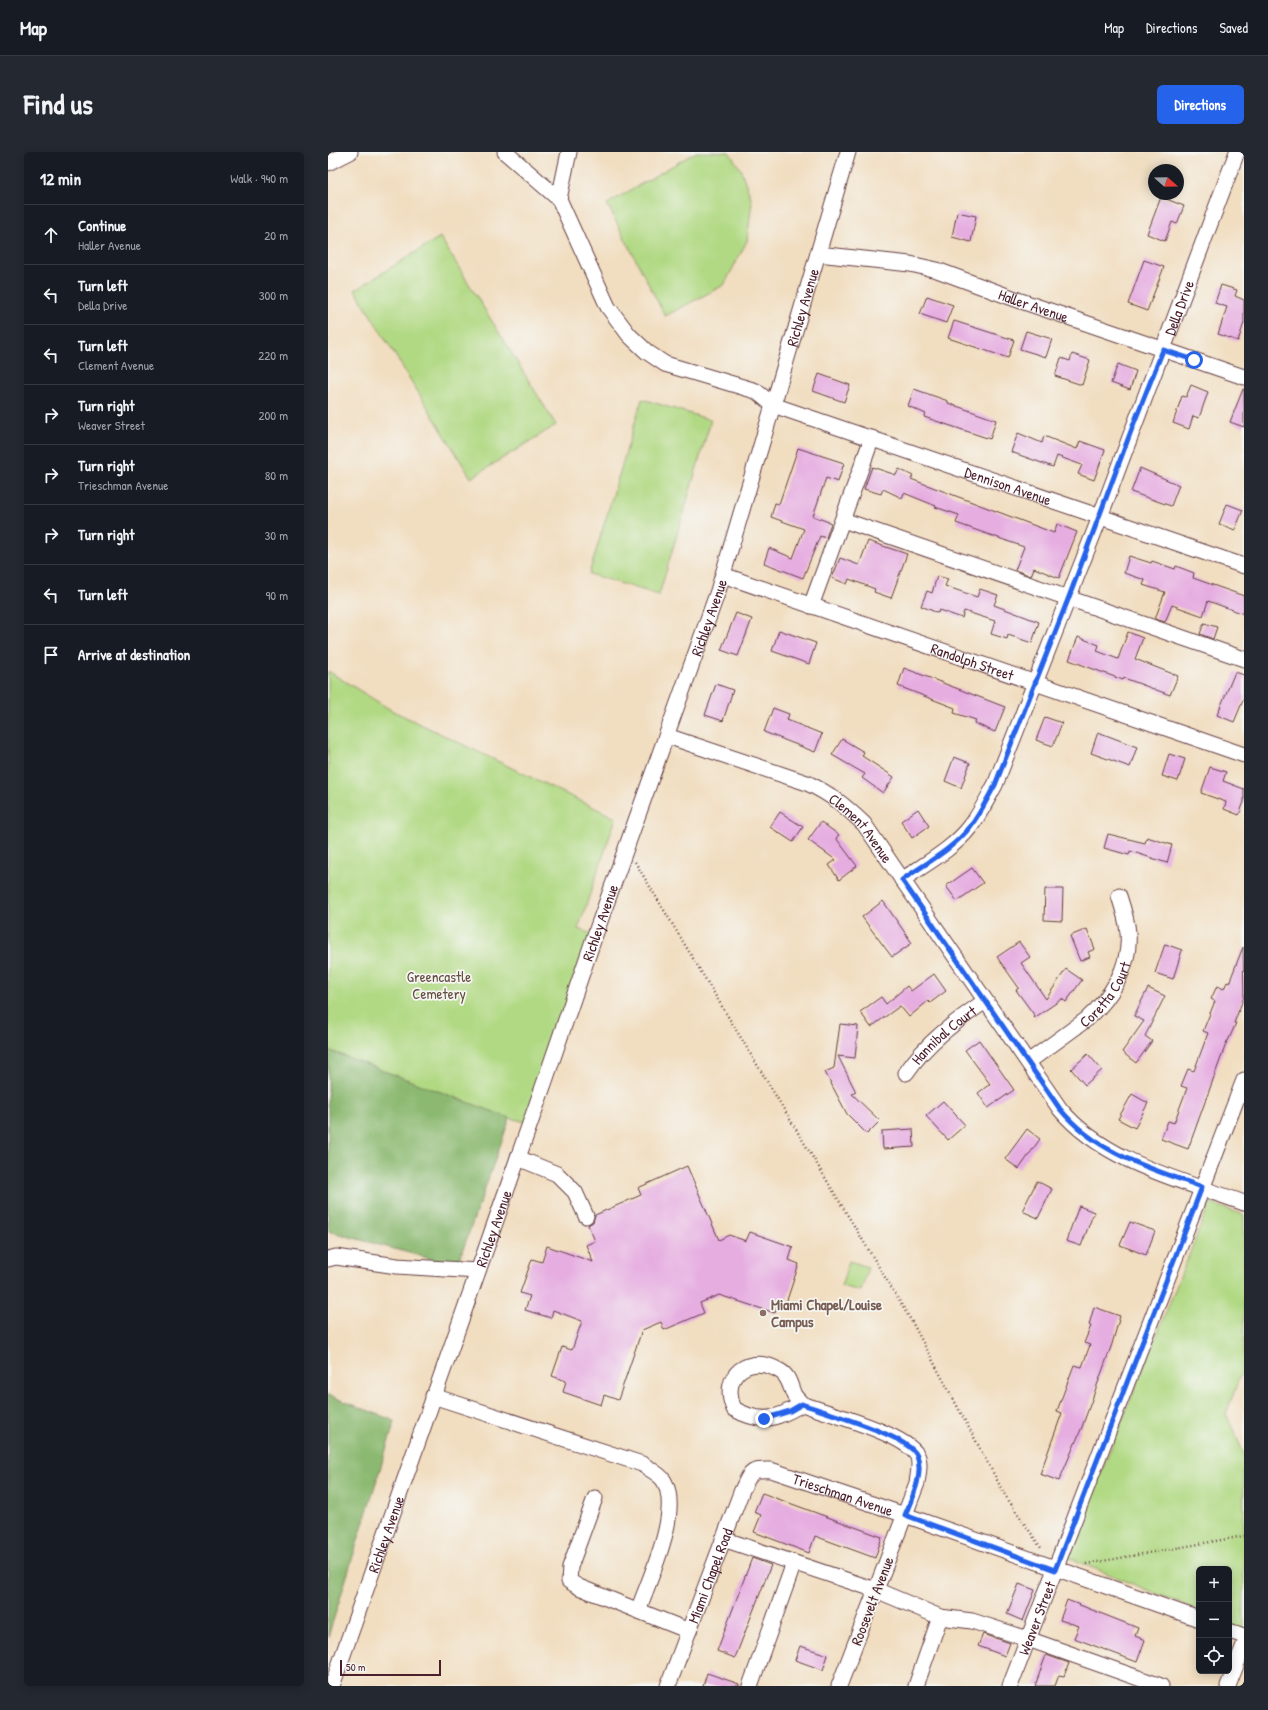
<!DOCTYPE html>
<meta charset="utf-8">
<style>
body{margin:0;font-family:"Patrick Hand",sans-serif;background:#242831;color:#f1f3f6}
.controls{position:absolute;right:12px;bottom:12px;display:grid;overflow:hidden;border-radius:6px;box-shadow:0 2px 10px #0003}
.controls button{width:36px;height:36px;display:grid;place-items:center;padding:0;border:0;border-bottom:1px solid #363941;background:#171b24;color:#f1f3f6;font:20px sans-serif}
.compass{position:absolute;left:820px;top:12px;width:36px;height:36px;border-radius:50%;background:#171b24;box-shadow:0 2px 10px #0003;rotate:110deg}
.scale{position:absolute;left:12px;bottom:10px;width:101px;box-sizing:border-box;padding-left:4px;border:2px solid #4a1f2b;border-top:0;font-size:11px;line-height:14px;white-space:nowrap;color:#4a1f2b;-webkit-text-stroke:3px #f6f6f2;paint-order:stroke}
.stop{position:absolute;width:12px;height:12px;margin:-9px;border:3px solid #2563eb;border-radius:50%;background:#fff}
.stop.end{background:#2563eb;border-color:#fff;box-shadow:0 1px 4px #0008}
.list{margin:0;padding:0;list-style:none}
h2{display:flex;justify-content:space-between;align-items:center;height:52px;margin:0;padding:0 16px;font-size:17px}
h2 small{font-size:13px;font-weight:400;color:#9ea1a6}
.list li{display:grid;grid-template-columns:26px 1fr auto;gap:12px;align-items:center;box-sizing:border-box;height:60px;padding:0 16px;border-top:1px solid #363941}
.list b{display:block;font-size:15px;white-space:nowrap}
.list p{margin:0;font-size:13px;white-space:nowrap;color:#9ea1a6}
.list em{font-size:13px;font-style:normal;color:#9ea1a6}
.icon{flex:none;width:22px;height:22px;fill:none;stroke:currentColor;stroke-width:2;stroke-linecap:round;stroke-linejoin:round}
.map{position:relative;flex:none;width:916px;height:1534px;overflow:hidden;border-radius:6px}
header{display:flex;align-items:center;gap:24px;box-sizing:border-box;height:56px;padding:0 20px;background:#171b24;border-bottom:1px solid #363941}
header strong{font-size:19px}
nav{display:flex;gap:22px;margin-inline-start:auto;font-size:14px}
.intro{display:flex;align-items:center;justify-content:space-between;box-sizing:border-box;height:96px;padding:0 24px}
h1{margin:0;font-size:28px}
.button{padding:10px 18px;border-radius:6px;background:#2563eb;color:#fff;font-size:14px;font-weight:700}
main{display:flex;gap:24px;padding:0 24px}
aside{flex:1;background:#171b24;border-radius:6px;box-shadow:0 2px 10px #0003}
.map>svg:first-child{display:block}
</style>
<header>
<strong>Map</strong>
<nav><a>Map</a><a>Directions</a><a>Saved</a></nav>
</header>
<div class="intro"><h1>Find us</h1><a class="button">Directions</a></div>
<main>
<aside>
<h2>12 min<small>Walk · 940 m</small></h2>
<ul class="list">
<li><svg class="icon" aria-label="ahead" viewBox="0 0 24 24"><path d="M12 20V5M6 11l6-6 6 6"/></svg><div><b>Continue</b><p>Haller Avenue</p></div><em>20 m</em></li>
<li><svg class="icon" aria-label="left" viewBox="0 0 24 24"><path d="M17 20v-9H6M10 6l-5 5 5 5"/></svg><div><b>Turn left</b><p>Della Drive</p></div><em>300 m</em></li>
<li><svg class="icon" aria-label="left" viewBox="0 0 24 24"><path d="M17 20v-9H6M10 6l-5 5 5 5"/></svg><div><b>Turn left</b><p>Clement Avenue</p></div><em>220 m</em></li>
<li><svg class="icon" aria-label="right" viewBox="0 0 24 24"><path d="M7 20v-9h11M14 6l5 5-5 5"/></svg><div><b>Turn right</b><p>Weaver Street</p></div><em>200 m</em></li>
<li><svg class="icon" aria-label="right" viewBox="0 0 24 24"><path d="M7 20v-9h11M14 6l5 5-5 5"/></svg><div><b>Turn right</b><p>Trieschman Avenue</p></div><em>80 m</em></li>
<li><svg class="icon" aria-label="right" viewBox="0 0 24 24"><path d="M7 20v-9h11M14 6l5 5-5 5"/></svg><div><b>Turn right</b></div><em>30 m</em></li>
<li><svg class="icon" aria-label="left" viewBox="0 0 24 24"><path d="M17 20v-9H6M10 6l-5 5 5 5"/></svg><div><b>Turn left</b></div><em>90 m</em></li>
<li><svg class="icon" aria-label="arrive" viewBox="0 0 24 24"><path d="M6 21V4h12l-3 4 3 4H6"/></svg><div><b>Arrive at destination</b></div></li>
</ul>
</aside>
<div class="map">
<svg width="916" height="1534" viewBox="0 0 916 1534">
<rect width="100%" height="100%" fill="#f6f6f2"/>
<filter id="ink" filterUnits="userSpaceOnUse"><feTurbulence type="fractalNoise" baseFrequency=".025" numOctaves="2"/><feDisplacementMap in="SourceGraphic" scale="8" xChannelSelector="R" yChannelSelector="G"/><feConvolveMatrix kernelMatrix="1 2 1 2 8 2 1 2 1" color-interpolation-filters="sRGB"/></filter>
<filter id="wash" filterUnits="userSpaceOnUse"><feTurbulence type="fractalNoise" baseFrequency=".012" numOctaves="4" result="noise"/><feDisplacementMap in="SourceGraphic" scale="16" xChannelSelector="R" yChannelSelector="G"/><feGaussianBlur stdDeviation="0.9" result="paint"/><feColorMatrix in="noise" values="0 0 0 0 0 0 0 0 0 0 0 0 0 0 0 0 0 1.4 0 .05"/><feComposite in="paint" operator="in"/></filter>
<g filter="url(#wash)">
<rect width="100%" height="100%" fill="#f1ddbf"/>
<path fill="#b1d983" stroke="#7e7c57" d="M368,0h33l12,18 11,32 -5,39 -23,44 -59,31 -58,-112z
M112,85l116,188 -85,53 -116,-188z
M314,247l69,21 -52,175 -70,-21z
M0,519l63,39 225,108 -38,111 17,6 -65,188 -20,-5 -182,-68z
M882,1051l34,12v150l-18,49 18,40v176l-15,-6v-55h-30v42l-132,-54z
M521,1109l19,6 -7,24 -20,-5z"/>
<path fill="#8cb971" stroke="#6b6c4e" d="M0,898l182,68 -53,148 -129,-35z
M0,1243l67,26 -67,216z"/>
<g id="blocks">
<path fill="#e6ade1" d="M833,45l23,9 -7,18 -5,-2 -7,19 -18,-7z
M629,60l19,4 -5,26 -19,-5z
M816,108l20,7 -17,44 -19,-7z
M893,133l16,5 -2,6 9,4v23l-6,18 -20,-7 9,-27 -12,-4z
M599,144l26,9 -7,18 -26,-9z
M626,169l60,19 -6,18 -60,-20z
M698,179l26,8 -6,18 -26,-8z
M744,202l18,6 -8,25 -27,-9 6,-18 9,3z
M790,212l18,7 -6,19 -19,-7z
M491,222l31,11 -6,17 -31,-11z
M863,233l17,7 -9,26 -6,-2 -4,13 -16,-6 9,-27 4,1z
M586,237l34,12v2l48,17 -6,19 -66,-22 2,-3 -18,-8z
M915,237h1v38l-14,-5z
M690,281l24,10 2,-7 33,13 3,-8 25,9 -11,30 -16,-6 4,-9 -25,-9 -4,11 -42,-15z
M470,296l46,15 -6,19 -12,-4 -13,38 18,7 -5,15 -6,-2 -17,42 -39,-15 5,-15 24,10 11,-29 -33,-12 4,-14 4,1z
M544,315l24,8 3,-6 14,7 -2,3 143,54 3,-9 20,8 -18,46 -25,-10 -3,8 -16,-6 9,-23 -68,-24 3,-8 -24,-8 1,-1 -32,-13 -2,5 -19,-9 -2,5 -17,-5z
M812,316l39,17 -8,21 -40,-14z
M899,352l16,6 -8,20 -16,-6z
M540,389l39,13 -16,44 -17,-6 1,-3 -26,-10 -2,5 -15,-6 8,-20 19,7z
M801,404l22,7 1,-2 23,8 1,-3 18,7 -1,5 51,18v18l-36,-13 -5,15 -31,-11 -7,17 -10,-3 10,-27 -22,-7 2,-5 -21,-7z
M609,424l11,3 -3,7 32,11 3,-8 18,6 -4,10 45,17 -7,21 -24,-8 -1,4 -16,-5 4,-13 -31,-10 -2,7 -23,-8 -1,3 -17,-7 6,-15 5,2z
M408,461l16,6 -14,37 -17,-6z
M876,471l13,4 -4,12 -13,-5z
M451,478l37,13 -7,21 -37,-13z
M800,480l15,6 -8,21 43,17 -8,19 -46,-17 -1,2 -54,-20 9,-23 21,8 -2,6 21,8z
M576,516l101,39 -10,25 -21,-9 2,-3 -22,-7 1,-5 -57,-22z
M907,520l9,3v23l-10,24 -17,-7z
M388,532l17,6 -10,31 -18,-6z
M445,556l16,6 -2,6 35,14 -7,18 -51,-20z
M717,565l17,6 -9,23 -17,-6z
M770,580l39,15 -7,20 -39,-14z
M514,587l22,13 -2,4 32,21 -11,16 -21,-15 3,-4 -33,-19z
M841,602l16,5 -7,22 -16,-5z
M626,605l16,6 -9,25 -16,-7z
M882,615l16,5 -3,9 21,8v13l-5,13 -15,-6 2,-7 -25,-9z
M590,657l11,17 -17,12 -11,-17z
M452,660l23,15 -10,15 -23,-15z
M493,670l18,13 -3,3 21,28 -18,14 -10,-15 7,-5 -28,-20z
M780,682l37,9 2,-6 25,8 -5,18 -37,-12 -1,4 -25,-7z
M644,716l11,15 -26,18 -11,-15z
M717,737h18l-1,32 -18,-1z
M555,749l29,42 -20,14 -30,-40z
M759,777l8,20 -7,3 2,5 -10,4 -10,-25z
M691,790l11,15 -9,6 25,36 20,-30 16,11 -16,22 -4,-3 -28,19 1,-2 -19,-26 3,-2 -22,-31z
M837,792l17,6 -9,29 -18,-6z
M915,795l1,50 -10,26h2l-8,18h-1l-39,108 -27,-10 7,-18 6,2 13,-35 -6,-2 7,-17 6,2 14,-38 -5,-2 12,-30 -4,-2 6,-13 7,3 3,-7 2,1z
M606,822l12,17 -16,12 -2,-2 -19,16 -9,-11 -29,21 -11,-15 21,-15 5,7 21,-18 4,5z
M820,836l17,8 -20,40 7,5 -16,22 -14,-11 22,-31 -10,-5z
M512,872l18,2 -3,32 -17,-2 18,36 -4,2 28,27 -13,13 -20,-20 -22,-42 9,-4z
M651,888l35,50 -26,18 -10,-15 12,-9 -25,-34z
M760,902l14,16 -17,15 -14,-16z
M804,942l16,9 -13,25 -17,-9z
M615,949l22,24 -17,15 -22,-24z
M585,977l1,18 -31,2 -1,-18z
M699,977l13,10 -21,30 -14,-10z
M359,1014l32,74 10,-5 17,6 4,-9 43,15 -4,13 10,4 -13,39 -7,-2 -4,12 -56,-18 -19,8 4,10 -40,17 -3,-8 -19,8 -24,70 -14,-5 -3,10 -38,-13 3,-11 -14,-5 10,-29 10,3 10,-29 -29,-11 -2,8 -26,-8 5,-14 -10,-3 12,-34 10,3 5,-16 46,16 -7,-17 9,-4 -7,-16 5,-3 2,-7 46,-20 -3,-7z
M709,1029l15,8 -14,29 -16,-7z
M751,1054l15,6 -13,34 -15,-5z
M802,1070l25,9 -9,24 -26,-10z
M766,1155l26,9 -8,28 -30,83 -23,54 -19,-7 22,-61 -5,-2 17,-46 8,2 8,-22 -6,-2 7,-17 -2,-1z
M434,1341l120,44 -7,21 -60,-22 -6,17 -55,-21 7,-17 -7,-3z
M424,1406l19,7 -36,93 -18,-7z
M691,1432l16,6 -12,31 -16,-7z
M739,1448l71,28 -3,8 10,4 -8,22 -63,-24 5,-12 -19,-6z
M655,1482l27,9 -5,13 -27,-10z
M472,1494l28,9 -5,15 -28,-10z
M718,1503l23,8 -5,13 -5,-1 -4,11h-20z
M379,1521l32,11v2h-36z"/>
</g>
</g>
<g filter="url(#ink)">
<use href="#blocks" fill-opacity="0" stroke="#633c41" stroke-width="1"/>
<g fill="none" stroke-linecap="round" stroke-linejoin="round">
<g stroke="#633c41" stroke-width="17">
<g id="minor">
<path id="s1" d="M177,0l54,47 49,108 21,28 18,17 18,12 91,27 17,14 471,161"/>
<path d="M0,11l22,-11"/>
<path d="M231,47l10,-47"/>
<path id="s2" d="M490,102l92,10 27,6 81,30 226,77"/>
<path d="M515,368l401,139"/>
<path id="s3" d="M395,423l521,180"/>
<path d="M483,454l61,-168"/>
<path id="s4" d="M339,584l140,47c24,11 38,23 57,41l196,285c44,53 121,71 184,94"/>
<path id="s5" d="M574,728c23,-16 51,-31 68,-53 10,-13 17,-28 25,-42l105,-268 137,-365"/>
<path id="s6" d="M700,910l59,-43c24,-21 44,-53 41,-86 -1,-13 -5,-25 -9,-37"/>
<path id="s7" d="M578,921c21,-31 49,-51 79,-72"/>
<path d="M190,1006l39,16 18,18 11,24"/>
<path d="M0,1107l8,-2 61,9 81,5"/>
<path d="M105,1244l209,68c7,5 18,10 22,17 18,31 -15,98 -26,130"/>
<path d="M474,1252c-27,16 -41,20 -68,5 -15,-34 16,-57 46,-38 9,5 10,15 14,24 2,3 5,6 8,9 25,9 102,29 115,51 4,7 1,20 0,28l-78,203"/>
<path d="M267,1346l-25,69 -1,14 10,6 110,44"/>
<path d="M395,1387l153,51 64,27 32,4 56,18 133,47"/>
<path d="M901,1479l15,5"/>
<path id="s8" d="M4,1534l213,-605 50,-146 123,-344 130,-439"/>
<path id="s9" d="M340,1534l74,-196c9,-18 8,-21 29,-20l134,45 294,104"/>
<path d="M422,1534l44,-123"/>
<path d="M588,1534l24,-69"/>
<path id="s10" d="M682,1534l234,-606"/>
<path d="M900,1534l16,-41"/>
</g>
</g>
<path stroke="#633c41" stroke-width="2.5" stroke-dasharray="1 3" stroke-linecap="butt" d="M307,710l277,460 93,173 36,53
M758,1412l158,-28"/>
<use href="#minor" stroke="#fff" stroke-width="15"/>
</g>
</g>
<g fill="none" stroke-linecap="round" stroke-linejoin="round" filter="url(#ink)">
<path stroke="#2563eb" stroke-width="5" d="M436,1267l26,-8 12,-7c22,8 108,32 115,52 7,19 -5,42 -12,59l150,55 147,-383c-52,-19 -105,-33 -142,-78l-158,-229c23,-16 51,-31 68,-53 10,-13 17,-28 25,-42l74,-188 65,-174 29,-73 31,10"/>
</g>
<circle fill="#8d6e63" stroke="#f6f6f2" stroke-width="1.5" cx="435" cy="1161" r="4"/>
<g text-anchor="middle" dominant-baseline="central" stroke-width="3.5" stroke-linejoin="round" paint-order="stroke">
<g font-size="15" fill="#4a1f2b" stroke="#f6f6f2">
<text stroke="none"><textPath href="#s2" startOffset="223">Haller Avenue</textPath></text>
<text stroke="none"><textPath href="#s8" startOffset="1457">Richley Avenue</textPath></text>
<text stroke="none"><textPath href="#s5" startOffset="647">Della Drive</textPath></text>
<text stroke="none"><textPath href="#s1" startOffset="637">Dennison Avenue</textPath></text>
<text stroke="none"><textPath href="#s8" startOffset="1133">Richley Avenue</textPath></text>
<text stroke="none"><textPath href="#s3" startOffset="264">Randolph Street</textPath></text>
<text stroke="none"><textPath href="#s4" startOffset="219">Clement Avenue</textPath></text>
<text stroke="none"><textPath href="#s8" startOffset="809">Richley Avenue</textPath></text>
<text stroke="none"><textPath href="#s6" startOffset="104">Coretta Court</textPath></text>
<text stroke="none"><textPath href="#s7" startOffset="54">Hannibal Court</textPath></text>
<text stroke="none"><textPath href="#s8" startOffset="485">Richley Avenue</textPath></text>
<text stroke="none"><textPath href="#s9" startOffset="325">Trieschman Avenue</textPath></text>
<text stroke="none"><textPath href="#s8" startOffset="161">Richley Avenue</textPath></text>
<text stroke="none"><textPath href="#s9" startOffset="118">Miami Chapel Road</textPath></text>
<text transform="translate(544 1449) rotate(-69)">Roosevelt Avenue</text>
<text stroke="none"><textPath href="#s10" startOffset="73">Weaver Street</textPath></text>
</g>
<g font-size="15" fill="#644e41" stroke="#f6f6f2">
<text x="111" y="824">Greencastle<tspan x="111" dy="17">Cemetery</tspan></text>
</g>
<g font-size="15" font-weight="bold" fill="#785e54" stroke="#f6f6f2" text-anchor="start">
<text x="443" y="1152">Miami Chapel/Louise<tspan x="443" dy="17">Campus</tspan></text>
</g>
</g>
</svg>
<div class="controls">
<button>+</button>
<button>−</button>
<button><svg class="icon" aria-label="locate" viewBox="0 0 24 24"><circle cx="12" cy="12" r="6"/><path d="M12 2v4M12 18v4M2 12h4M18 12h4"/></svg></button>
</div>
<svg class="compass" viewBox="-18 -18 36 36"><path d="M0-13l5 13h-10z" fill="#e53935"/><path d="M0 13l5-13h-10z" fill="#9ea1a6"/></svg>
<div class="scale">50 m</div>
<div class="stop" style="left:866px;top:208px"></div>
<div class="stop end" style="left:436px;top:1267px"></div>
</div>
</main>
